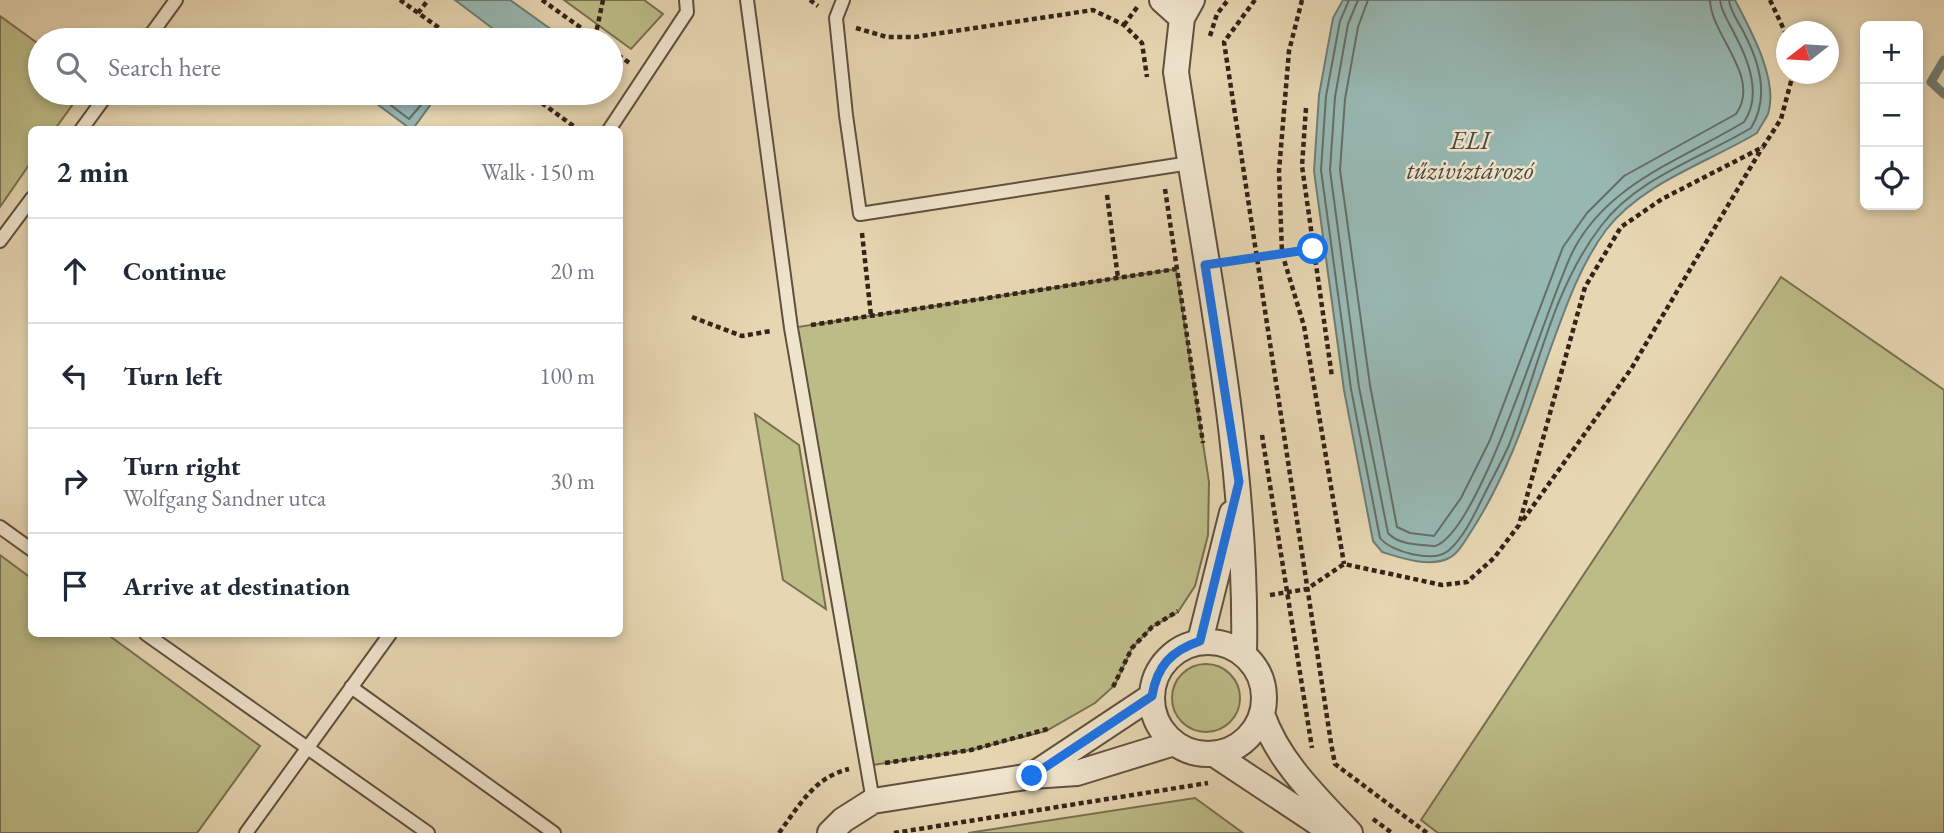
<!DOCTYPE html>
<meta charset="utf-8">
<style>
body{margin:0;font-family:"EB Garamond",serif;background:#f6f6f7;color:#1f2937}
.controls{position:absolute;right:21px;top:21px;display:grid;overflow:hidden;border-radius:10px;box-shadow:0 4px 10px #0003}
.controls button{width:63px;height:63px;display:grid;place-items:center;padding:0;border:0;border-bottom:2px solid #e0e1e3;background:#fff;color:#1f2937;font:35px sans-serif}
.compass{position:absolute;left:1776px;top:21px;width:63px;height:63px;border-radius:50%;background:#fff;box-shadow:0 4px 10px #0003;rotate:253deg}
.stop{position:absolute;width:21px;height:21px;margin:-16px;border:5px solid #1a73e8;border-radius:50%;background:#fff}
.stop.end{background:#1a73e8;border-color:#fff;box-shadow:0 2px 7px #0008}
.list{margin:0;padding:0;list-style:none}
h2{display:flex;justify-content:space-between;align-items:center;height:91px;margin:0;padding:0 28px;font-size:30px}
h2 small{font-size:23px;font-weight:400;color:#747a83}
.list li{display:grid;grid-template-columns:46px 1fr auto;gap:21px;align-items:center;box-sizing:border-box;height:105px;padding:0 28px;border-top:2px solid #e0e1e3}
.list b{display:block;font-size:26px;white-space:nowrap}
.list p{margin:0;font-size:23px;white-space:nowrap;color:#747a83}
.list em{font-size:23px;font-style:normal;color:#747a83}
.icon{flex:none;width:38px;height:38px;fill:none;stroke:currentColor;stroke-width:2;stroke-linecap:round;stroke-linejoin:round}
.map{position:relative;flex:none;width:1944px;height:833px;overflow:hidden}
.search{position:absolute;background:#fff;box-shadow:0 4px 10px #0003;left:28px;top:28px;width:595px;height:77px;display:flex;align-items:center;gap:18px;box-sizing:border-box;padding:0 24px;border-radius:38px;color:#747a83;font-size:26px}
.panel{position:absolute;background:#fff;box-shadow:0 4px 10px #0003;left:28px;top:126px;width:595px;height:511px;border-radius:10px}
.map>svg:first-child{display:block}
</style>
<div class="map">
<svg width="1944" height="833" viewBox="0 0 1944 833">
<rect width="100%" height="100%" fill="#e6d6b1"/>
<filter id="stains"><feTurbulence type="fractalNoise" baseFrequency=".00286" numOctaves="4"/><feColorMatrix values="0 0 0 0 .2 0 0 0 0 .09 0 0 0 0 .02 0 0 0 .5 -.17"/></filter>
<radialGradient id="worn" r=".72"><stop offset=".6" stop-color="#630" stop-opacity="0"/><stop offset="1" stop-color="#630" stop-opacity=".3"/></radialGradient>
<path fill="#bcbc87" stroke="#787050" stroke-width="2" d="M564,0h80l19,14 -32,35z
M0,16l40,29v48h41l-26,36 -23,1 -1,32 -31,45z
M1176,269l33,213 -1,53 -13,51 -17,26 -26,15 -20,21 -17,37 -20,18 -49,28 -75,19 -105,16 -75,-438z
M1781,277l163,113v443h-506l-17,-13z
M755,414l44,31 27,164 -43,-29z
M0,555l31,23 1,56h75l153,112 -63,87h-197z
M1172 698a34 34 0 1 1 68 0a34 34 0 1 1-68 0Z
M1195,798l48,35h-275z"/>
<path fill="#97b8b2" stroke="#6f7c74" stroke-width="2" d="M455,0h55l56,40h-58z
M1343,0h392c15,29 44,80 33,114 -3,6 -8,13 -11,19 -50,30 -115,50 -151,97 -26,35 -41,79 -56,120 -22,62 -42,124 -78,180 -6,9 -13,23 -23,28 -19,10 -48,0 -67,-6l-9,-11 -29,-151 -30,-219 5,-76 14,-77z
M377,93h62l-27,37 -39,-29z"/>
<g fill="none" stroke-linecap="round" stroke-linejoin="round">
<path stroke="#656e65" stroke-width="2" d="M1349,0l-9,21 -14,75 -5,74 30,219 29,149c11,14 53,25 68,13 16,-13 28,-40 37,-58 8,-16 17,-32 24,-48 28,-72 44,-157 92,-219 36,-48 100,-68 150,-98 18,-29 9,-64 -6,-93 -5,-11 -15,-23 -16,-35
M1358,0l-10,24 -13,73 -5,73 29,217 29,146c10,12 32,12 47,13 46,-14 112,-244 138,-295 35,-68 110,-92 171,-129 18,-26 5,-61 -9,-87 -5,-11 -14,-23 -15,-35
M1368,0l-10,27 -13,72 -5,71 30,215 27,142 13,6 24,3 27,-38 29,-58 73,-193 24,-34 37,-37 112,-62c26,-37 -25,-78 -26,-114
M383,93l1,7 25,19 22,-26"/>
<path stroke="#6f7c74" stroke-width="9" d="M1944,60l-13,22 13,12"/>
<g stroke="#60503e" stroke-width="16">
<path id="lane" d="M747,0l44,328 82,473
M843,0l-7,18 10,97 14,99 330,-51
M147,40l29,-40
M81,130l27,-37
M609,130l78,-118 -1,-12
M0,241l32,-43
M0,527l32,23
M146,634l282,199
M351,687l203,146
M246,833l144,-199"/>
</g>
<g stroke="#60503e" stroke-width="28">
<path id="street" d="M1162,0l20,18
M1192,0l-10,18 -6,54c29,193 72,386 68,582
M1200,641l32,-128
M1152 698a56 56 0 1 1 112 0a56 56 0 1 1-112 0Z
M1262,714c16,47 54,83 88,119
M1214,754l119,79
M1036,773l116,-77
M830,833l13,-13 30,-19 159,-25 45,-3 97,-30"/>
</g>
<path stroke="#332318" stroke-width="4.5" stroke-dasharray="5 3.5" stroke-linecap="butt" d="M400,0l56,40
M542,0l56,40
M810,0l8,6
M1255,0l-31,42 107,701 4,21 92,69
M1302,0l-13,51 -10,120 3,82 22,73 40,238
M1770,0l16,34
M418,13l10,-13
M1124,25l14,-19
M856,28l31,9h28l178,-27 31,15 18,18 5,34
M1210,36l7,-22 11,-14
M595,38l8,-38
M611,50l20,14
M528,93l51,37
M1306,108l-4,58 30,211
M1165,189l38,254
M1107,195l11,83
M862,233l9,83
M1233,260l80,-11
M692,317l50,19 29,-5
M811,325l365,-56
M1262,435l50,313
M1523,520l108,-151 131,-221
M1270,595l37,-6 37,-25 98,21 25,-3 27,-24 25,-33 66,-238 36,-60 41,-28 101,-52 18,-28 12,-45
M1113,687l19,-39 20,-21 26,-16
M885,763l86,-13 80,-22
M1373,819l19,14
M779,833c20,-27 35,-56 70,-64
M894,833l314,-50"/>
<use href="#lane" stroke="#efe4cc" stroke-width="12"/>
<use href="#street" stroke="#efe4cc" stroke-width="24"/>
</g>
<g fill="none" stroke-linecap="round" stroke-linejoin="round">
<path stroke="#1a73e8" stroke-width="9" d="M1032,776l120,-80c5,-30 19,-45 48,-55l39,-159 -34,-217 108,-16"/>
</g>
<g text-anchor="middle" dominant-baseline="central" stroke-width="5" stroke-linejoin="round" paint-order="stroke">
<g font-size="26" font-style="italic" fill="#4c483e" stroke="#efe4cc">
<text x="1470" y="140">ELI<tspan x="1470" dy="30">tűzivíztározó</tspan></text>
</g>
</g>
<rect width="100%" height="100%" filter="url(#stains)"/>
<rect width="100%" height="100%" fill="url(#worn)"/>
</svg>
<div class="controls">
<button>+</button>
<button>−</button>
<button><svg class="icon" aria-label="locate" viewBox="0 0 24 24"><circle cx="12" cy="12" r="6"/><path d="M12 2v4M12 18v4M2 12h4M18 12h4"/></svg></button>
</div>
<svg class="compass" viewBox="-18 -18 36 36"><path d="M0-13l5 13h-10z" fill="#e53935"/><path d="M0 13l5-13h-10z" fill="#747a83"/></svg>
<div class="stop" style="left:1313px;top:249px"></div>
<div class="stop end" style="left:1032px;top:776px"></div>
<div class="search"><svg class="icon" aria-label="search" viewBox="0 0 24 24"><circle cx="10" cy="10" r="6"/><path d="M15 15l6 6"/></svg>Search here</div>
<section class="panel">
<h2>2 min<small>Walk · 150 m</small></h2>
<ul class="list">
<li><svg class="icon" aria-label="ahead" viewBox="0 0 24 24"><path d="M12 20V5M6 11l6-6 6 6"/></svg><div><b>Continue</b></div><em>20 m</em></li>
<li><svg class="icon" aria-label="left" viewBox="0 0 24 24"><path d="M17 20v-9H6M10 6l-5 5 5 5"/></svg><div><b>Turn left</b></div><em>100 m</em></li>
<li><svg class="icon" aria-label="right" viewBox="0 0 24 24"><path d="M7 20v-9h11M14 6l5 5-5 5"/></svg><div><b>Turn right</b><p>Wolfgang Sandner utca</p></div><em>30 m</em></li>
<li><svg class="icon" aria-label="arrive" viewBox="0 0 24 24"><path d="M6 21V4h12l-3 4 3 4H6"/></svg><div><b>Arrive at destination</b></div></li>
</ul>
</section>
</div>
